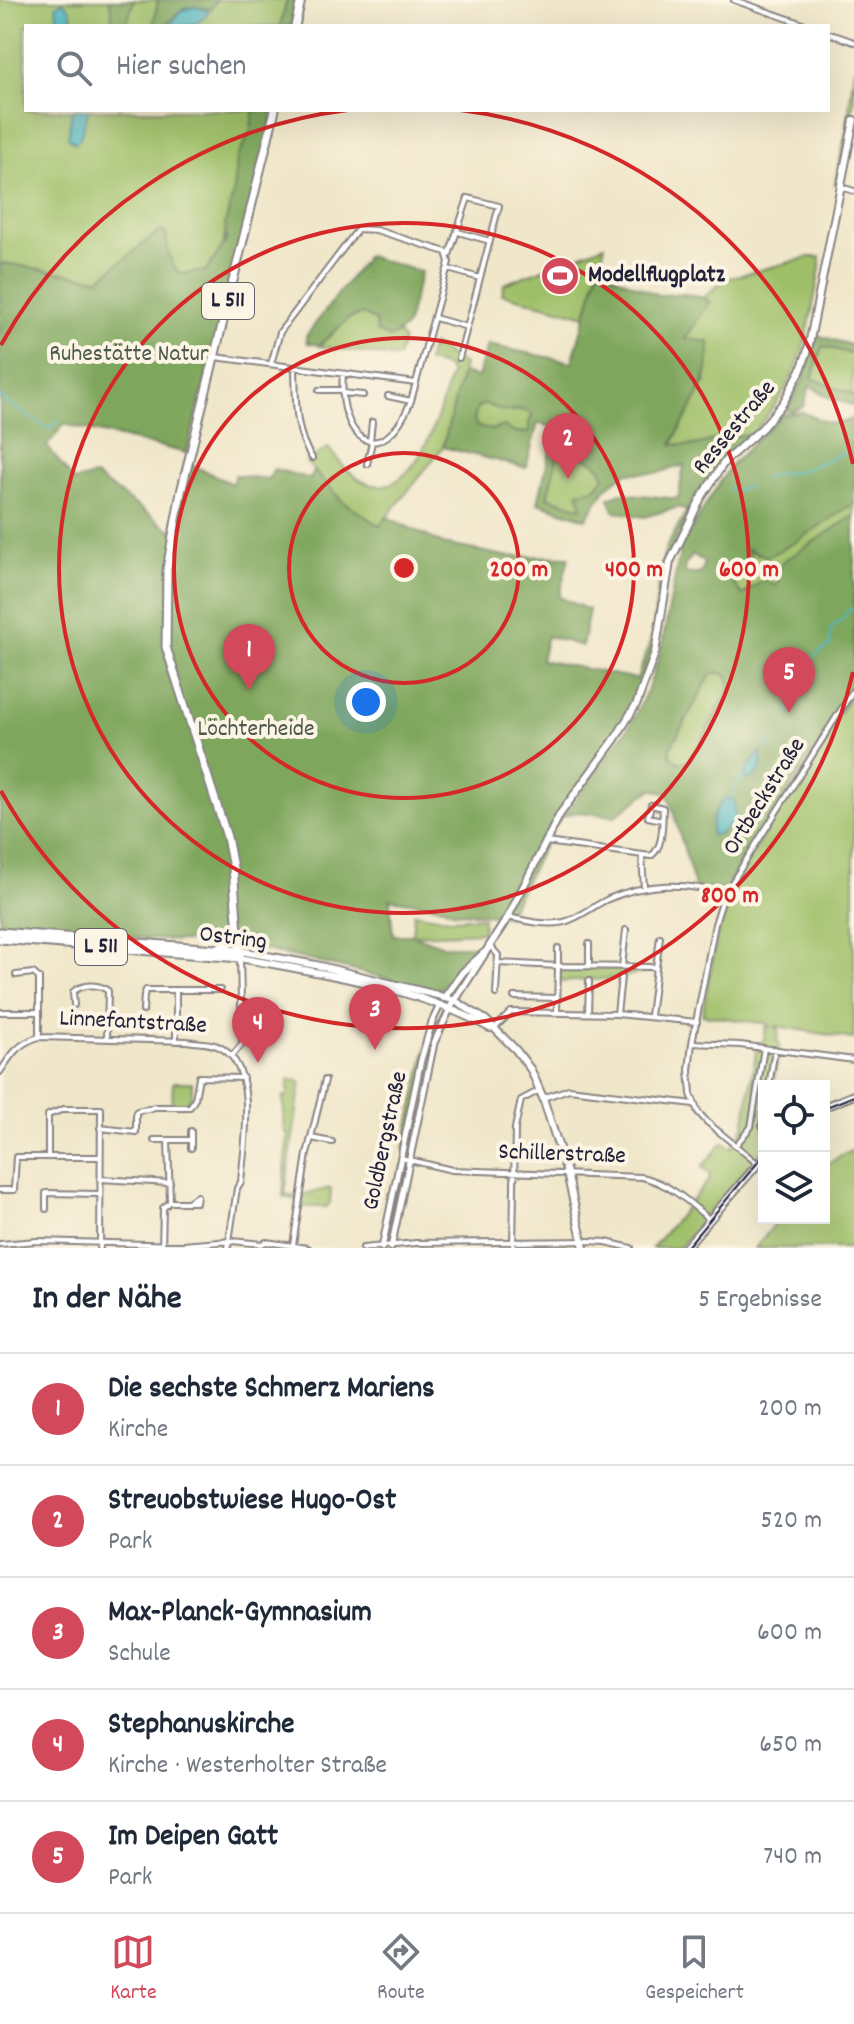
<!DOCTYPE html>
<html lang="de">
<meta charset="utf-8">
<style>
body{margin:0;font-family:Dekko,sans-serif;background:#f6f6f7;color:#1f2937}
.controls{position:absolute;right:24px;bottom:24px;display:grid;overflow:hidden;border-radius:0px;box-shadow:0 8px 32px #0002}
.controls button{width:72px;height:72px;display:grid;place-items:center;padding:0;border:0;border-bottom:2px solid #e0e1e3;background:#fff;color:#1f2937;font:40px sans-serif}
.you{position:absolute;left:366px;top:702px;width:28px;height:28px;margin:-20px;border:6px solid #fff;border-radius:50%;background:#1a73e8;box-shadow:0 0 0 12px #1a73e833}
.badge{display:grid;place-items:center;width:52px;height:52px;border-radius:50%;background:#d1495b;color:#fff;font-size:26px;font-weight:700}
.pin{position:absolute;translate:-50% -66px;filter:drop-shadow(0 2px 4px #0008)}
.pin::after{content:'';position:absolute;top:42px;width:28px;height:24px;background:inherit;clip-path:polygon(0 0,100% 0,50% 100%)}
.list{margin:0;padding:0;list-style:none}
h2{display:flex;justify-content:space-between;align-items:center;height:104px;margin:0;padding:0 32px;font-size:34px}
h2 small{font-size:26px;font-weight:400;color:#747a83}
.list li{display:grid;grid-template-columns:52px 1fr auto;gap:24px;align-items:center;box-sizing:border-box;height:112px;padding:0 32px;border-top:2px solid #e0e1e3}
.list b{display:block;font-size:30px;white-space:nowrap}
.list p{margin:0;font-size:26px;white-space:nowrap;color:#747a83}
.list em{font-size:26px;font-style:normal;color:#747a83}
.icon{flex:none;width:44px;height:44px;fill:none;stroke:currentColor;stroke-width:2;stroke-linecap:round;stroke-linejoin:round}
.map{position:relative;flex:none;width:854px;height:1248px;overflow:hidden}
.search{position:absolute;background:#fff;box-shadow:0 8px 32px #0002;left:24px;right:24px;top:24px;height:88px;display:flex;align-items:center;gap:20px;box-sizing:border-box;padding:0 28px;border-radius:0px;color:#747a83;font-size:30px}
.sheet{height:664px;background:#fff}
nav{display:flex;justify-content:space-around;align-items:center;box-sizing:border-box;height:112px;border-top:2px solid #e0e1e3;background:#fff;font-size:22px;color:#747a83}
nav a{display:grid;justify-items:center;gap:4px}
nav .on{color:#d1495b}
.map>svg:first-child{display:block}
</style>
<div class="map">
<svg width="854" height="1248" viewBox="0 0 854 1248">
<rect width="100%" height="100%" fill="#fcf5e5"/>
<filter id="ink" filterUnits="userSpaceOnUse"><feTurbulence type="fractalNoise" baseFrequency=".0125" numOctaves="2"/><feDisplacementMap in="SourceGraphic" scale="16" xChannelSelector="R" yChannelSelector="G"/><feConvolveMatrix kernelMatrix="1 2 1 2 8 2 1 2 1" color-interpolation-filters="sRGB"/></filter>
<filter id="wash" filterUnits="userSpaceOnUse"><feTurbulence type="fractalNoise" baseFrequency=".006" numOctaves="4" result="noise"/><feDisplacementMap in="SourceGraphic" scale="32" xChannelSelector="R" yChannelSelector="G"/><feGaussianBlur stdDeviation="1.8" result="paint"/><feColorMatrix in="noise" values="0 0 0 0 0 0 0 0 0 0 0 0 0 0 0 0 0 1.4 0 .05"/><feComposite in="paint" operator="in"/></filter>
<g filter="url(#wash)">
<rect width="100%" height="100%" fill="#f0e6c9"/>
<path fill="#9ebf68" stroke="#607052" stroke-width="2" d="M0,0h287l-7,26h-254v84h233l-34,123 -2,15 -16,23 -26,3 -11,-11 -13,-30 -58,46 -95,-16 -4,2z
M854,67v36l-16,80 -3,1 12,-58z
M605,245l-19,71 -84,-22 2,-10z
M810,257h10v11c-14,75 -16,107 -68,166 -9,2 -18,1 -27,3 -25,6 -25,10 -53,7l34,-63 -22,-41 25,-38 -5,-5 21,-18z
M363,314l12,6 15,18 8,-5 5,7 -5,18 -79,-12 30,-28z
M432,344l32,21 -21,82 -63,79 -38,-25 -36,-39 22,-14c10,12 21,27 36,34 52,24 78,-77 87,-109l-6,-7 -18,-4z
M823,346l31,9 -2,39 -40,-15z
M484,404c8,1 14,7 21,7 12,1 17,-4 28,4l-4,7v11l-17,-1 -8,-6 -13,4 -14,-3 -3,-8 3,-11z
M557,455c20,0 41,1 48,22l-11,12 -11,20 -36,-11z
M854,503v13l-72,46 -1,20 -6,4 -11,-6 -22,16 -12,-18 22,-18 -5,-11 10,5 35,-10z
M717,672l11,4 3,12 -41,72 -9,3 -10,-6 -1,-9 40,-72z
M854,691v348l-78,-13v2l3,1 -2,12 3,3 -7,42h-9v62l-85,100h-27l58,-69 -1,-6 -7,-6 21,-25 8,6 13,-21 12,-75 8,-13 2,-12h4l-1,-3 -67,-9 20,-104 12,-28z
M414,913l36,6 33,-2v15l-71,3z
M560,968l91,1 1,3 -46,7 -47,3z
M436,1017l5,2 -12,37 -20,96 -5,-3 23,-104z
M288,1080l13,1 -16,113 13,3v3l-15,-3 5,-64h-3l-2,-36 5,-1z
M173,1082h19v14l-7,9h-13z
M854,1150v98h-99l25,-30h44v-51l19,-13z
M404,1165l-13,72 -5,-1 16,-70z
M331,1188l-1,15 -4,4h-25l3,-13z"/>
<path fill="#7ea65c" stroke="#50644c" stroke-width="2" fill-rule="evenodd" d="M109,0h25l-8,26h-15l1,-15z
M158,0h58l-5,9c-25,-4 -29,-3 -46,17h-12z
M287,0h10l-6,26h-11z
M254,110h20l-87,343 -123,-29 -17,22 27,35 21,-5 77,55 16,-68 44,21 3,-9 33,4 6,-10 37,10 2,-9 29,31 38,25 7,-9 56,27 62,12 64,1 -10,40 30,13 -7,36 -35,-10 -6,24 96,19 16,-45 7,-65h5l-8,65 -14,46 -18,38 -58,84 -60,114 -52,-4 -12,-5 -53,-8 3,36h20l31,11h39c-11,10 -36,42 -47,44l-188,-44 -248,-18v-663l4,-2 95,16 58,-46 6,-1 3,2c2,16 2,30 15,40l25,-3 20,-30 -1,-17 9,-33 3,-33 13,-25z
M367,256l54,16 -15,55 -16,11 -13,-6 -2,-12 -12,-6 -14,4 -30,27 -12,-2 -1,-7z
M599,269c12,4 53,25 60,26 16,0 36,-4 51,7l-25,37 24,3c3,42 -20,66 -37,102 28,4 28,-1 53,-7 9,-2 18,-1 27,-3l-40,35 -38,76 -8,21 -5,-1 6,-19 20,-35 -8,-4 -35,10 -30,-6 -5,-13 12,-5 57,6 6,-34 -26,8h-32l-20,15 -20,31 -48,-16 17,-75 -17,-5 -12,45 -83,-21 19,-74 16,4 9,-32 85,17zM484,404c8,1 14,7 21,7 13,0 17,-5 28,4l-4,7v11l-16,-1 -9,-6 -13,4 -14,-3 -3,-8 3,-11zM558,455c19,0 40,1 47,22l-11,12 -16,3 4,16 -35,-11z
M817,335l37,11v9l-31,-9 -11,32 42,17v11l-24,-8 -20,-12 -7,21 -10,4 -7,-1 16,-29z
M803,412c19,10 31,16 51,6v32l-3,3 3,6v44l-62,41 -25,13 -19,-8 4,11 -22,18 12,17 22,-15 11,6 4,-3 -3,-12 5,-4 1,-5 72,-46v171l-129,203 -30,-3 -27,-93 -16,-5 -37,27 -38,-4 -13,4 66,-91 17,-34 13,-37 21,-107 24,-41 25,-40 53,-52zM693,555l11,6 -1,8 -4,5h-11l-3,-2v-7zM719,672l9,4 3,12 -40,71 -4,3h-9l-8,-7v-7l40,-72zM722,802l15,25 -26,-7z"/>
<path fill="#48b7bf" stroke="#356c7d" stroke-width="2" d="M63,2c8,7 12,15 4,24l-9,-2 -2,-18z
M196,7l13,4c-10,16 -22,15 -40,15l13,-16z
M72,110h16v3l-9,27 -4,3 -7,-6z
M761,752v17l-9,9 -7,2 1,-10z
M727,798l7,2 1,17 5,7 -3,3 -9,-2 -8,9 -9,1c0,-15 4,-28 16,-37z"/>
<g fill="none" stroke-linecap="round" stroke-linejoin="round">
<path stroke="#48b7bf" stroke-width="2" d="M0,396l10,9 39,24 9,-9
M763,479c12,-7 25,-5 39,-9 17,-5 31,-15 48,-18
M728,488l7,3 13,-5
M789,717c2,-13 7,-27 19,-33l-5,-5 6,-6 5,-17 16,-11 1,-17 11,-8 6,-10 6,-1
M766,748l8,-9
M731,798l4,-12 9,-10"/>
</g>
</g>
<g filter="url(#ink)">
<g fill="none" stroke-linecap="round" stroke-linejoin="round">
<g stroke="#898482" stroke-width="8">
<path id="minor" d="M734,0l75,26
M828,33l26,9
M841,187l13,4
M458,232l32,9
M449,255l19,-57 31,8 -19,72
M448,269l32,9 -21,80
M435,318l32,9
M215,357l201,26
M271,364l9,-32 78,-103 18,1 70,22 3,10 -38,139c-30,73 -74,37 -68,-27
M295,368c1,32 -1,63 17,90
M319,390h23
M342,393l21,2
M388,396l23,5
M370,441l2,-19
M367,464l5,-22
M546,842l105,14c13,-9 11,-32 12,-48l-12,-3 -3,12 14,3
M642,857l2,31
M508,917c18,4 38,9 56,5 16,-4 29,-16 44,-23 37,-16 79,-18 116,-4
M490,946l8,9 -2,39
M497,963l61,3v-18
M589,966v-22
M622,967l4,-37
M656,968l4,-31
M16,975l17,-2 6,5v59
M176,990h44
M514,997l43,1
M74,1005l-1,-13c9,-8 26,-9 35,-1l-1,48
M143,1011l1,-16 2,-5h30v51
M0,1012h38
M557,1013l1,-47 94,1 4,1 -6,48
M588,1013l1,-32
M617,1014l4,-37
M494,1029l17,-17 106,2 80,8
M692,1043l48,2 114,15
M232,1056l10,-12 -2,-86
M0,1072c11,-17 18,-29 39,-35l147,4c12,2 27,1 37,8 35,22 21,97 18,133l-4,6 -9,60
M769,1086l6,-37
M543,1098l26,-9 125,15
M764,1112l-2,13 2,4
M100,1128l36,4v-20c5,-4 12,-1 18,-5h36l5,-8 4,-22 44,1
M311,1138l21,4
M154,1140h14
M191,1140v-9
M736,1145l15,-18 13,-79
M48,1157h52
M401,1158l51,12 190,7c27,6 47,25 68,43
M758,1164l-51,-42 -9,-10 -7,-18 -2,-24 3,-27 23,-119 9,-29 130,-206
M100,1179l70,4
M0,1190h14l2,-33h32v-42l16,-6h37l-1,139
M170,1202h26l1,-6 -9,6
M46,1209v-16l53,1
M0,1244l37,-3 145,4 50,-4 30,3 4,-2 42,6
M293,1245l14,-91 18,-74
M162,1248l1,-40 7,-6 -2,-62h23v8
M363,1248l53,-5 174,-2 16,1 25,6
M513,1248l2,-120 6,-28 19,-10"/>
</g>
<g stroke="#898482" stroke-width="9">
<path id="tertiary" d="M382,1248l39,-188 11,-38 8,-17
M391,1248l43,-205 16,-34"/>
</g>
<g stroke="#898482" stroke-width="10">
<path id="secondary" d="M241,951l75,14 121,30 18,6 31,19 30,30 15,20 12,28 24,75 17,75
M240,958c85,16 173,28 250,70
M444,998l19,-26 21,-19
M450,1008l58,-91 52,-103 55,-75 22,-36 18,-50 15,-91 31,-64 24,-37 37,-33 21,-25 18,-33 7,-20 46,-230
M824,1107l30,-12
M685,1248l79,-91"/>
</g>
<g stroke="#898482" stroke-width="11">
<path id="primary" d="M295,26l6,-26
M0,932l241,19
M0,939l240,19 -7,-90 -6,-31 -61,-190 1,-78 14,-77 94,-382
M218,948l14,-7 5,-10"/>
</g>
<use href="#minor" stroke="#fff" stroke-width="4"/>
<use href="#tertiary" stroke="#fff" stroke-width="5"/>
<use href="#secondary" stroke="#fff" stroke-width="6"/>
<use href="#primary" stroke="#fff" stroke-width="7"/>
<path stroke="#22223b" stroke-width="2" d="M824,1108l30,-12
M686,1248l78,-93"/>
</g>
</g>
<g fill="none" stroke="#d62828" stroke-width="4">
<circle cx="404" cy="568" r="115"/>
<circle cx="404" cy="568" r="230"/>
<circle cx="404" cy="568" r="345"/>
<path d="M853 672A461 461 0 0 1 1 791M1 345A461 461 0 0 1 348 110M460 110A461 461 0 0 1 853 464"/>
</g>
<defs>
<g id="stadium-disc" transform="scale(2)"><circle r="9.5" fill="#d1495b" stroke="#fcf5e5"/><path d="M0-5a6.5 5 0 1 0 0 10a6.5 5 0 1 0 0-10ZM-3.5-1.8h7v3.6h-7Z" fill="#fff"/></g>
</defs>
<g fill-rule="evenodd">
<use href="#stadium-disc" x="560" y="276"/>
</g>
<g text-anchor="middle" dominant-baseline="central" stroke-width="8" stroke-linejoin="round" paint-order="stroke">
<g fill="#fcf5e5" stroke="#63616e" stroke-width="2">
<rect x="202" y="283" width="52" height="36" rx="6"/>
<rect x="75" y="929" width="52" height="36" rx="6"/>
</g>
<g font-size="22" font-weight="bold" fill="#22223b">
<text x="228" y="301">L 511</text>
<text x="101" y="947">L 511</text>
</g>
<g font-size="24" font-weight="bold" fill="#22223b" stroke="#fcf5e5" text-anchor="start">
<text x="588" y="276">Modellflugplatz</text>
</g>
<g font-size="24" fill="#4d594b" stroke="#fcf5e5">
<text x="129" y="355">Ruhestätte Natur</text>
<text x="256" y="730">Löchterheide</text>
</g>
<g font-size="24" fill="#22223b" stroke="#fcf5e5">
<text transform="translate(735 428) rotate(-50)">Ressestraße</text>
<text transform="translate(765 797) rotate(-58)">Ortbeckstraße</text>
<text transform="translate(233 939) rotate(7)">Ostring</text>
<text transform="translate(133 1023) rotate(3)">Linnefantstraße</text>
<text transform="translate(386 1141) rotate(-78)">Goldbergstraße</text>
<text transform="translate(562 1155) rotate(2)">Schillerstraße</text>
</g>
</g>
<circle cx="404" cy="568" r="12" fill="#d62828" stroke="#fcf5e5" stroke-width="4"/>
<g font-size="24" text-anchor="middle" font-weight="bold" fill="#d62828" stroke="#fcf5e5" stroke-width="8" stroke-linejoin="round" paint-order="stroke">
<text x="519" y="576">200 m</text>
<text x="634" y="576">400 m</text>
<text x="749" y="576">600 m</text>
<text x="730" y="902">800 m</text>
</g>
</svg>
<div class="controls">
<button><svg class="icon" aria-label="locate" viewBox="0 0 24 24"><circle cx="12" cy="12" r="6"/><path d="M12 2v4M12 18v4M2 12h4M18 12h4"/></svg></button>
<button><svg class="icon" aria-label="layers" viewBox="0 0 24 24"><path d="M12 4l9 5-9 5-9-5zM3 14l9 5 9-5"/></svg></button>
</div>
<div class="you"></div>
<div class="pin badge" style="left:249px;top:690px">1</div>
<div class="pin badge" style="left:568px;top:479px">2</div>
<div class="pin badge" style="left:375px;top:1050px">3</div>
<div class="pin badge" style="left:258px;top:1063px">4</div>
<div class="pin badge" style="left:789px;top:713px">5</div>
<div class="search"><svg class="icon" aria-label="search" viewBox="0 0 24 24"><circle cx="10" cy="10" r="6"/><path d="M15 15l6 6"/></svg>Hier suchen</div>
</div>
<section class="sheet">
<h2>In der Nähe<small>5 Ergebnisse</small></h2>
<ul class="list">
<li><span class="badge">1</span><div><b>Die sechste Schmerz Mariens</b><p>Kirche</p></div><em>200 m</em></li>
<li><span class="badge">2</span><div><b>Streuobstwiese Hugo-Ost</b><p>Park</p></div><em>520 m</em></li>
<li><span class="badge">3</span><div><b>Max-Planck-Gymnasium</b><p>Schule</p></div><em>600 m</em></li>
<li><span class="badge">4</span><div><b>Stephanuskirche</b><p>Kirche · Westerholter Straße</p></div><em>650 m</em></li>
<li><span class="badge">5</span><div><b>Im Deipen Gatt</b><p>Park</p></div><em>740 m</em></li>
</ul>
</section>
<nav>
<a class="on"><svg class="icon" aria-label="map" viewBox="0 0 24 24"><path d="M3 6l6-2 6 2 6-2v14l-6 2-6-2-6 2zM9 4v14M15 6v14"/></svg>Karte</a>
<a><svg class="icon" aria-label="directions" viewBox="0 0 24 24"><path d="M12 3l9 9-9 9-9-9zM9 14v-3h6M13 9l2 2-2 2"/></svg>Route</a>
<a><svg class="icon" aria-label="saved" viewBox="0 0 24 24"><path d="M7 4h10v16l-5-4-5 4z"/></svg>Gespeichert</a>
</nav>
